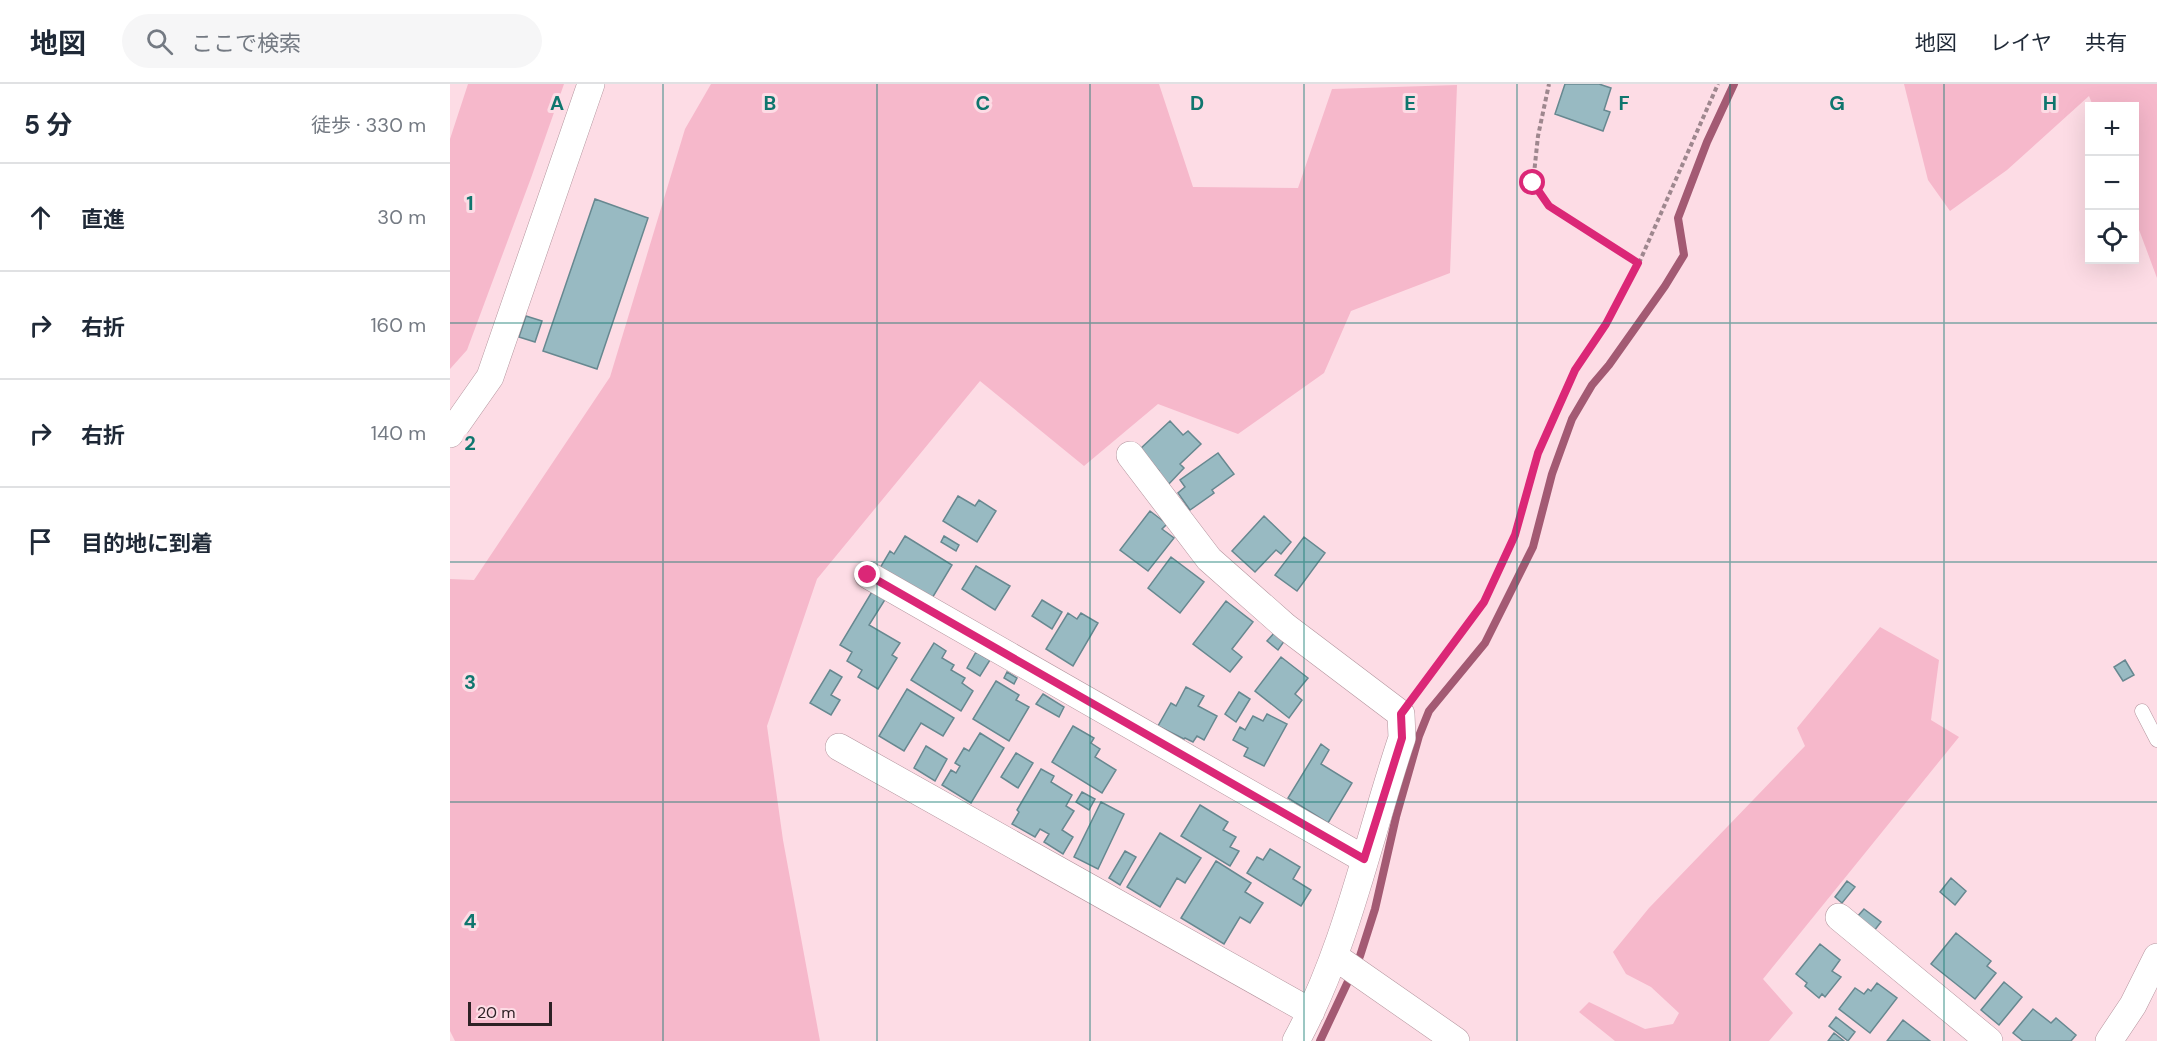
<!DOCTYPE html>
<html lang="ja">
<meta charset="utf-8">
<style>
body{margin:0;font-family:"DM Sans","Noto Sans JP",sans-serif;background:#f6f6f7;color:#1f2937}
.controls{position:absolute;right:18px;top:18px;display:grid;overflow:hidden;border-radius:0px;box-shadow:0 6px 24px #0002}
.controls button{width:54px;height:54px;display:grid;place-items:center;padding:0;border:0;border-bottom:2px solid #e0e1e3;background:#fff;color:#1f2937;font:30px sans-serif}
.scale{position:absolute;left:18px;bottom:15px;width:84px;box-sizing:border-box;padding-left:6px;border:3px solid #2d2125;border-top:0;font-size:16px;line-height:21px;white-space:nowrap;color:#2d2125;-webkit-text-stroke:4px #fddce5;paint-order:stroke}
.stop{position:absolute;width:18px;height:18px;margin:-14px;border:4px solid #db2777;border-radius:50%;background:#fff}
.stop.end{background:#db2777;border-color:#fff;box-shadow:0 2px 6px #0008}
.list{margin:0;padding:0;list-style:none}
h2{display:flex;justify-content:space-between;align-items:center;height:78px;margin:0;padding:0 24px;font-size:26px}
h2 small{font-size:20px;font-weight:400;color:#747a83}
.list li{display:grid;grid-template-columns:39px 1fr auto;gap:18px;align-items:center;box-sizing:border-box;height:108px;padding:0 24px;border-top:2px solid #e0e1e3}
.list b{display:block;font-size:22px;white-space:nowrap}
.list em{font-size:20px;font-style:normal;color:#747a83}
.icon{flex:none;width:33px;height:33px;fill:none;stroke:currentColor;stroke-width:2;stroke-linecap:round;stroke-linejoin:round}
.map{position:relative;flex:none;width:1707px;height:957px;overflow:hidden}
header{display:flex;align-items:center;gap:36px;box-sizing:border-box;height:84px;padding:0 30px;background:#fff;border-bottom:2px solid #e0e1e3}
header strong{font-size:28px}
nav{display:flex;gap:33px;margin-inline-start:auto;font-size:21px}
.search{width:420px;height:54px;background:#f6f6f7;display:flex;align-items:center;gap:15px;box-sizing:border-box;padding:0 21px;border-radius:33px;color:#747a83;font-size:22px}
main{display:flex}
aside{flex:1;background:#fff}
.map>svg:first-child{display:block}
</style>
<header>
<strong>地図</strong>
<div class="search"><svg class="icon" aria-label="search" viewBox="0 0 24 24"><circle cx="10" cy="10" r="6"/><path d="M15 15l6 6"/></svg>ここで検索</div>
<nav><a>地図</a><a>レイヤ</a><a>共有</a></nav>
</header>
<main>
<aside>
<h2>5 分<small>徒歩 · 330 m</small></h2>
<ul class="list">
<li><svg class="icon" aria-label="ahead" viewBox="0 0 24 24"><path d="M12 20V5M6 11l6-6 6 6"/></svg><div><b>直進</b></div><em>30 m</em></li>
<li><svg class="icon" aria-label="right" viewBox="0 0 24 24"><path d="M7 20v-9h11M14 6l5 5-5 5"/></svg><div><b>右折</b></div><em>160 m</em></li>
<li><svg class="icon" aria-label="right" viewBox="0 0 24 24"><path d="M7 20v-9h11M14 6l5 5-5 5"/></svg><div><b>右折</b></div><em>140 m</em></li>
<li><svg class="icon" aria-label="arrive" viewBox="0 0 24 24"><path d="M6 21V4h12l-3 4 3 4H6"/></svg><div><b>目的地に到着</b></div></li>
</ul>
</aside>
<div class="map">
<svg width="1707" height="957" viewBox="0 0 1707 957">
<rect width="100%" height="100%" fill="#fddce5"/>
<path fill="#f6b8cb" d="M18,0h96l-33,94 -64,172 -17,19v-230z
M261,0h448l34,103 105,1 34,-99 125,-4 -7,188 -99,38 -27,62 -86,61 -80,-30 -74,62 -104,-85 -163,198 -50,147 16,114 37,201h-365l-5,-10v-452l24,1 136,-203 75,-248z
M1454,0h253v194l-22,-59 -1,-113h-41l-4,-10 -82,74 -57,41 -22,-31z
M1430,543l59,33 -8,60 28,17 -196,242 30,34 -24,28h-154l-36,-29 10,-10 56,27 28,-5 6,-11 -28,-26 -25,-13 -13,-22 36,-44 156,-162 -8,-18z"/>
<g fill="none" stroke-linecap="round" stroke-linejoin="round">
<path stroke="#a35a73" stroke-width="8" d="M870,957l40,-85 15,-47 21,-92 23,-81 10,-25 56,-68 48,-96 19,-73 20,-55 20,-34 17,-20 56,-79 19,-31 -6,-37 29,-76 27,-58"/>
</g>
<path fill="#98bac2" stroke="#678890" stroke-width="1.5" d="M1115,0h34l12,4 -7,22 6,2 -7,19 -48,-17z
M145,115l53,19 -51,151 -54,-18z
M76,232l16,5 -7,21 -16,-5z
M720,337l13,14 5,-4 13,13 -21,20 4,4 -17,18 -11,-12 3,-3 -20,-21z
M768,369l16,21 -22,16 2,3 -24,17 -12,-17 7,-6 -5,-7z
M508,412l17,10 4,-6 17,11 -19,31 -34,-21z
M700,427l17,13 -5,5 12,9 -26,33 -28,-21z
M814,432l27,26 -10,12 -5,-4 -21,22 -23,-21z
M455,452l47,29 -21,35 -51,-32 10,-17 4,3z
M494,452l15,9 -3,6 -15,-9z
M854,453l21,16 -28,38 -22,-16z
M721,473l33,25 -24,31 -32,-25z
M526,482l34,20 -15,24 -33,-21z
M423,506l13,8 -17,27 31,18 -8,12 5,3 -19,31 -20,-12 4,-7 -15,-9 5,-9 -12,-7z
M592,516l20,12 -10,17 -20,-13z
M776,517l27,21 -21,27 10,8 -12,15 -37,-28z
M618,529l9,6 4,-6 17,10 -25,43 -27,-17z
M825,548l10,8 -7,10 -11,-9z
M484,559l12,8 -4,7 12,7 -3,5 14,8 -3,5 11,8 -12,20 -50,-31z
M526,568l14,8 -10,16 -13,-8z
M831,573l27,21 -13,16 7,6 -13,18 -34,-27z
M1675,576l9,15 -11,6 -9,-14z
M380,586l12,7 -11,18 9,5 -9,15 -21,-12z
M557,588l10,6 -3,6 -10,-6z
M546,597l23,14 -3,5 13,7 -20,34 -36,-22z
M736,603l18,9 -6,10 19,10 -13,24 -7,-4 -4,6 -8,-4 -1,1 -26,-13 13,-23 5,3z
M457,605l47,29 -11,18 -22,-13 -17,28 -25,-15z
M789,608l11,7 -14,23 -11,-8z
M593,610l21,13 -5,10 -23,-13z
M817,630l20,10 -23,42 -20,-10 4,-8 -15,-8 7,-13 5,3 8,-14 10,5z
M623,642l21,12 -3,5 9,6 -5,8 21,13 -14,23 -50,-31z
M530,649l24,15 -33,55 -29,-18 9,-15 5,3 4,-7 -5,-3 9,-15 5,3z
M871,660l8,6 -8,14 31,19 -24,40 -40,-25z
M476,662l21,13 -12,22 -21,-13z
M566,669l17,10 -15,25 -17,-11z
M591,685l13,7 -3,6 21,13 -6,11 8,5 -12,19 11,7 -10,17 -19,-12 5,-8 -9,-5 -5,8 -23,-13 7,-12 -2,-2z
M632,708l13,7 -6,11 -13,-8z
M651,718l23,12 -26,55 -24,-12z
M750,721l28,17 -5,8 13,7 -6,10 9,4 -9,15 -49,-30z
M710,749l41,25 -16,25 -8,-5 -17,29 -33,-20z
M820,765l30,18 -7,12 18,11 -10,16 -54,-33 10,-16 6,3z
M675,767l11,6 -16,28 -11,-7z
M766,777l35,22 -6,9 18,11 -13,20 -10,-6 -16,27 -43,-26z
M1501,794l15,13 -11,14 -15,-13z
M1397,797l8,6 -13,16 -7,-6z
M1414,825l17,13 -7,9 -17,-14z
M1506,849l35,28 -4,5 9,7 -21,26 -44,-35z
M1370,860l20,16 -8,11 9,6 -16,20 -3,-3 -3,4 -14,-12 2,-3 -11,-9z
M1554,898l18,15 -23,28 -18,-15z
M1427,899l20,15 -27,35 -31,-24 16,-21 9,6 4,-5 3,2z
M1583,925l18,14 5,-5 20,17 -5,6h-48l-10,-8z
M1386,933l19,15 -7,9 -19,-15z
M1453,936l27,21h-43z
M1384,949l10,8h-16z"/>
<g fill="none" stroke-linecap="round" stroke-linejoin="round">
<g stroke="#b3949d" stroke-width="15">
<path id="service" d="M1692,627l15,29"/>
</g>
<g stroke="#b3949d" stroke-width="28">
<path id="minor" d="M0,350l40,-57 101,-293
M680,371l79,104 77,68 115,87 1,24c-34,101 -55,209 -106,303
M418,491l496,284
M389,663l472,265
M1389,833l150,124
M884,872l122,85
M1659,957l24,-36 24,-48"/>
</g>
<path stroke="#9e878e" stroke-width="4" stroke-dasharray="4.5 3" stroke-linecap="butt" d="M1189,179l79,-179
M967,609l66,-91 32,-67 22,-82 38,-83 32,-46 32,-61 -90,-57 -16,-23 5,-47 11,-52"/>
<use href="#service" stroke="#fff" stroke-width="14"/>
<use href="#minor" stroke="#fff" stroke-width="27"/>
</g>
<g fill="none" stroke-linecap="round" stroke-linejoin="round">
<path stroke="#db2777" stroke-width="8" d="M418,491l496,284 38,-121 -1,-24 83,-112 31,-67 23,-82 37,-83 31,-46 32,-61 -89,-57 -16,-23"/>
</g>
<path fill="none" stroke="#0f766e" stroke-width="1.5" stroke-opacity="0.55" d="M213,0v957M427,0v957M640,0v957M854,0v957M1067,0v957M1280,0v957M1494,0v957M0,239h1707M0,478h1707M0,718h1707"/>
<g font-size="20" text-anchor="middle" font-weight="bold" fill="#0f766e" stroke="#fddce5" stroke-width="6" stroke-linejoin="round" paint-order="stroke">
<text x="107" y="26">A</text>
<text x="320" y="26">B</text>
<text x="533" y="26">C</text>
<text x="747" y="26">D</text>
<text x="960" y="26">E</text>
<text x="1174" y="26">F</text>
<text x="1387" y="26">G</text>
<text x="1600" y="26">H</text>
<text x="20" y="126">1</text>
<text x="20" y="366">2</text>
<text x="20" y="605">3</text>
<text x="20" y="844">4</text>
</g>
</svg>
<div class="controls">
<button>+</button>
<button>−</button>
<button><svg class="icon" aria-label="locate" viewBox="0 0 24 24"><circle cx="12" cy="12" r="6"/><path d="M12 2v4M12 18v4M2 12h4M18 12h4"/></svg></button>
</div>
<div class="scale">20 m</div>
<div class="stop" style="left:1083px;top:99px"></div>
<div class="stop end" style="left:418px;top:491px"></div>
</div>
</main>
